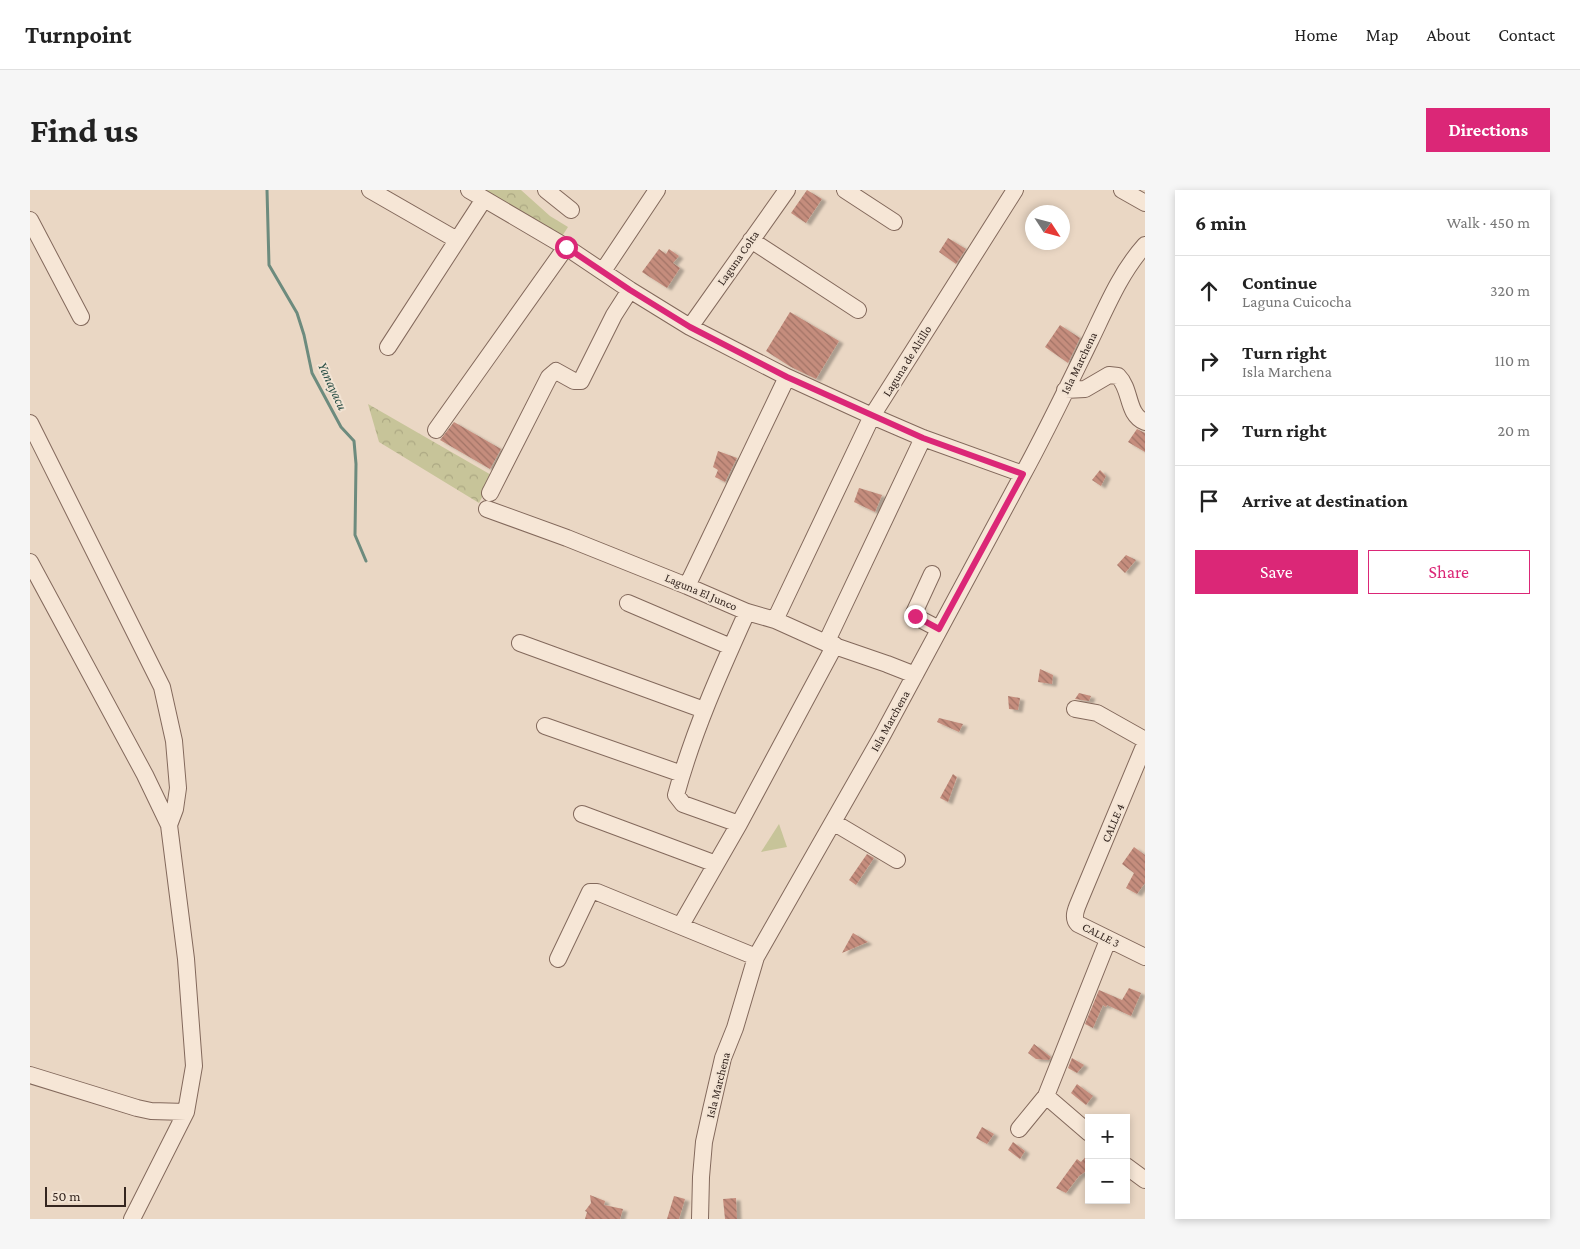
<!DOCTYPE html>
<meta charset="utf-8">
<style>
body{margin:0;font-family:"Crimson Pro",serif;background:#f6f6f6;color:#222}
.controls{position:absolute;right:15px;bottom:15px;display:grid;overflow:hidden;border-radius:0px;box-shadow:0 2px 8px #0003}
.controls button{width:45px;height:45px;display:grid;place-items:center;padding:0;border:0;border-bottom:1px solid #e0e0e0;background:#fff;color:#222;font:25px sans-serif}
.compass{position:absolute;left:995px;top:15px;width:45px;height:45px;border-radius:50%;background:#fff;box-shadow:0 2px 8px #0003;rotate:126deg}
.scale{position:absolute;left:15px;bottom:12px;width:81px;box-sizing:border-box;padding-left:5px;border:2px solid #34251f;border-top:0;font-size:14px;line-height:18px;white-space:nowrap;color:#34251f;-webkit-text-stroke:4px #f2e3d3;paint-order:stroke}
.stop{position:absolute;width:15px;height:15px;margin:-11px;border:4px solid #db2777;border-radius:50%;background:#fff}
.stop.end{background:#db2777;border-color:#fff;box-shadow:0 1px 5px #0008}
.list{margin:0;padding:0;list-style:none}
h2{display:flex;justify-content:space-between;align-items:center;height:65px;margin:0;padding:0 20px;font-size:21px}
h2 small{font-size:16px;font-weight:400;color:#767676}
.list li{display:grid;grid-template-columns:32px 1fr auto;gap:15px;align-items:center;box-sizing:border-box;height:70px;padding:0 20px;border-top:1px solid #e0e0e0}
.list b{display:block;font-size:19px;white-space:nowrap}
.list p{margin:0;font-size:16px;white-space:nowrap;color:#767676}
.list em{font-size:16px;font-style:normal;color:#767676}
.actions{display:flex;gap:10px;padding:15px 20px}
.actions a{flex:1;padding:11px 0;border:1px solid #db2777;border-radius:0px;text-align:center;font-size:18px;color:#db2777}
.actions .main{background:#db2777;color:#fff}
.icon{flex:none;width:28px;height:28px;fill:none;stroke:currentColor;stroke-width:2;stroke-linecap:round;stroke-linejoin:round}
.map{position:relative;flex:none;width:1115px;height:1029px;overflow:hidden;border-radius:0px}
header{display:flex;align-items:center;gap:30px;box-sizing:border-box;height:70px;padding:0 25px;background:#fff;border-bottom:1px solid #e0e0e0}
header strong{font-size:24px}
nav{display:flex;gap:28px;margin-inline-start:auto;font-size:18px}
.intro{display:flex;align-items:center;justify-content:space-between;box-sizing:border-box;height:120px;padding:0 30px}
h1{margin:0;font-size:35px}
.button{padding:12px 22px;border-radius:0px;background:#db2777;color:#fff;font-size:18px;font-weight:700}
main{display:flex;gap:30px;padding:0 30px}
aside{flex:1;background:#fff;border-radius:0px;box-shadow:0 2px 8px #0003}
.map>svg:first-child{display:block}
</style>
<header>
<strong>Turnpoint</strong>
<nav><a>Home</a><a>Map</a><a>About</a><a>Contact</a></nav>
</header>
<div class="intro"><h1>Find us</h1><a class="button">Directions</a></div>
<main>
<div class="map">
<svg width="1115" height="1029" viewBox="0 0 1115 1029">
<defs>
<pattern id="forest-crowns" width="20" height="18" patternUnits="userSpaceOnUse" patternTransform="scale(1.25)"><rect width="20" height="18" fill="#c7c499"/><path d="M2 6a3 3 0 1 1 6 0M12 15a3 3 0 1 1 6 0" fill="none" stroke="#aca883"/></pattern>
<pattern id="building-back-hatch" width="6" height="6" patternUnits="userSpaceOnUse" patternTransform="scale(1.25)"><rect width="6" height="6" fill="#c58d7d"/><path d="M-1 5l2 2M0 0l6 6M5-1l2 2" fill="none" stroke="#a17366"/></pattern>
<filter id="shadow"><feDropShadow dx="4.5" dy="2.5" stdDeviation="1" flood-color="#0004"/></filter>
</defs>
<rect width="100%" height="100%" fill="#ead7c4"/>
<path fill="#c7c499" d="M749,634l8,23 -26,5z"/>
<path fill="url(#forest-crowns)" d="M440,0h51l29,26 18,11 -13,20z
M338,214l125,72 -14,27 -100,-61z"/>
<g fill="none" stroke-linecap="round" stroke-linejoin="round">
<path stroke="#6d8b7e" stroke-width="3" d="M237,0l2,75 28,48 7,22 8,38 29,54 13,14 2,23 -1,71 11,26"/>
</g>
<path fill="url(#building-back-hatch)" filter="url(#shadow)" d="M777,0l15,9 -16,24 -15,-10z
M918,48l18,11 -10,15 -17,-12z
M629,59l7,5 3,-5 10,7 -6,7 7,5 -13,20 -25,-16z
M760,122l49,29 -23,38 -25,-12 -25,-16z
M1030,135l20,13 -12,25 -23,-16z
M424,232l47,27 -11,20 -50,-29z
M1107,239l8,4v19l-17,-10z
M688,261l19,7 -12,24 -10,-5 3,-7 -5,-3z
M1070,280l6,6 -5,10 -9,-6z
M829,298l23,7 -7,17 -21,-10z
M1096,365l10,5 -11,13 -8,-8z
M1010,479l13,6 -1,9 -14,-2z
M1049,503l12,3 -2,5 -14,-2z
M978,506l12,2 -2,12 -9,-1z
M909,528l24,6 -4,8 -22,-10z
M923,584l4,3 -9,25 -8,-4z
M1104,657l11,8v28l-8,11 -11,-6 8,-15 -12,-9z
M837,664l7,4 -18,27 -7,-5z
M823,743l15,9 -26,11z
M1099,798l12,5 -10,23 -24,-11 -1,2 -3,-2 -10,23 -8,-4 14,-34 23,10z
M1004,854l17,13 -2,3 -13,-1 -8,-6z
M1042,868l12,7 -7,8 -9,-5z
M1047,894l16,12 -7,9 -15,-12z
M952,937l12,7 -7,10 -11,-6z
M983,952l12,9 -5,8 -12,-9z
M1059,963v16l-10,7 -13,17 -10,-5 21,-29 4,3z
M560,1005l15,6 -1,4 19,4 -3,10h-35l2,-7 -2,-1 6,-8z
M644,1006l11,3 -6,20h-12z
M706,1008l1,21h-12l-2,-20z"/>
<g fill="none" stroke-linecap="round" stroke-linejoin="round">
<g stroke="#83695c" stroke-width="18">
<path id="minor" d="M340,0l87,50
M439,0l97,57 64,43 60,37 97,50 85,39 51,22 100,36
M516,0l25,20
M815,0l49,32
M1092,0l23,13
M0,30l51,97
M721,50l107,70
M573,81l54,-81
M660,137l97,-137
M358,157l96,-148
M1035,200l20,-1 24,-14 9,1c14,14 8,38 27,46
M0,233l132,264 12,54 4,47 -3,21 -6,16 17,134 8,107 -8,46 -54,107
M406,240l130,-183
M460,303l59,-116 7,-6 18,10h7l33,-66 16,-25
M457,319l80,29 120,48 60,26 28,8 51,23 61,21 28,11
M0,372l115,213 24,50
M902,384l-18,39 4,5 21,11
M657,396l100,-209
M598,413l103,44
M745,430l97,-204 143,-226
M490,453l184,67
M796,453l97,-205
M1045,519l22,4 48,27
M515,536l137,48
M1115,554l-66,158c-3,7 -7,16 -1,22l67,33
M552,624l134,50
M803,632l64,38
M709,634l-56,-20 -7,-9c17,-63 44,-123 71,-183
M651,735l58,-101 96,-179
M528,769l32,-67h7l159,65
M0,885l107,33 14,3 35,1
M989,939l27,-33
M1059,943l-43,-37 62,-156
M1096,976l19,14
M670,1029l1,-42 3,-35 7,-32 12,-52 12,-30 21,-71 126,-221 141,-262c24,-44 45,-88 67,-133 16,-33 30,-68 55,-96"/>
</g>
<use href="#minor" stroke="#f6e6d6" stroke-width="16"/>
</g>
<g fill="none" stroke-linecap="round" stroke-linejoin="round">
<path stroke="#db2777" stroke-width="6" d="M536,57l64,43 60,37 97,50 136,61 100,36 -84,155 -24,-13"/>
</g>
<g text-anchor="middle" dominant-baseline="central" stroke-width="4" stroke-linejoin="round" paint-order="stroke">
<g font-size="12" fill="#34251f" stroke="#f2e3d3">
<text transform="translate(708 68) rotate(-55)">Laguna Colta</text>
<text transform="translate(877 171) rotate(-58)">Laguna de Altillo</text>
<text transform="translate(1049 173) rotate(-64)">Isla Marchena</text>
<text transform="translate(671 402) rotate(23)">Laguna El Junco</text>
<text transform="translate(860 531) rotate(-61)">Isla Marchena</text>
<text transform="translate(1083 633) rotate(-67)">CALLE 4</text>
<text transform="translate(1071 745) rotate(27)">CALLE 3</text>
<text transform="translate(688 895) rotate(-76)">Isla Marchena</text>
</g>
<g font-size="14" font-style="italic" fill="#2f534a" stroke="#f2e3d3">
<text transform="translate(303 196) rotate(65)">Yanayacu</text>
</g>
</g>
</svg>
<div class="controls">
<button>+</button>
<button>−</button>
</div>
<svg class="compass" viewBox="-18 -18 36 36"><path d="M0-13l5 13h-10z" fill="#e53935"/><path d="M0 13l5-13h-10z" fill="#767676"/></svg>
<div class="scale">50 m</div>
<div class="stop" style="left:536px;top:57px"></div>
<div class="stop end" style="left:885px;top:426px"></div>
</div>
<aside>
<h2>6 min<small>Walk · 450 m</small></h2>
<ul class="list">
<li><svg class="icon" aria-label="ahead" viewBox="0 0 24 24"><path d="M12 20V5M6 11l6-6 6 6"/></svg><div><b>Continue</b><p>Laguna Cuicocha</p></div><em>320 m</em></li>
<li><svg class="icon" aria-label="right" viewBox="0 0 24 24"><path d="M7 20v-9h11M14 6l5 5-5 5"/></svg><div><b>Turn right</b><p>Isla Marchena</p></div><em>110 m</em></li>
<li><svg class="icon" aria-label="right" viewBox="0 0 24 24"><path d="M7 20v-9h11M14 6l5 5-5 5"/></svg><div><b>Turn right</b></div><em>20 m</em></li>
<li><svg class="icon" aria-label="arrive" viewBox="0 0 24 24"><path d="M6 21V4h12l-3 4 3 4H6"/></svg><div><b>Arrive at destination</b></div></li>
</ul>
<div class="actions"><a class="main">Save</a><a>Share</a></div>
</aside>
</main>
